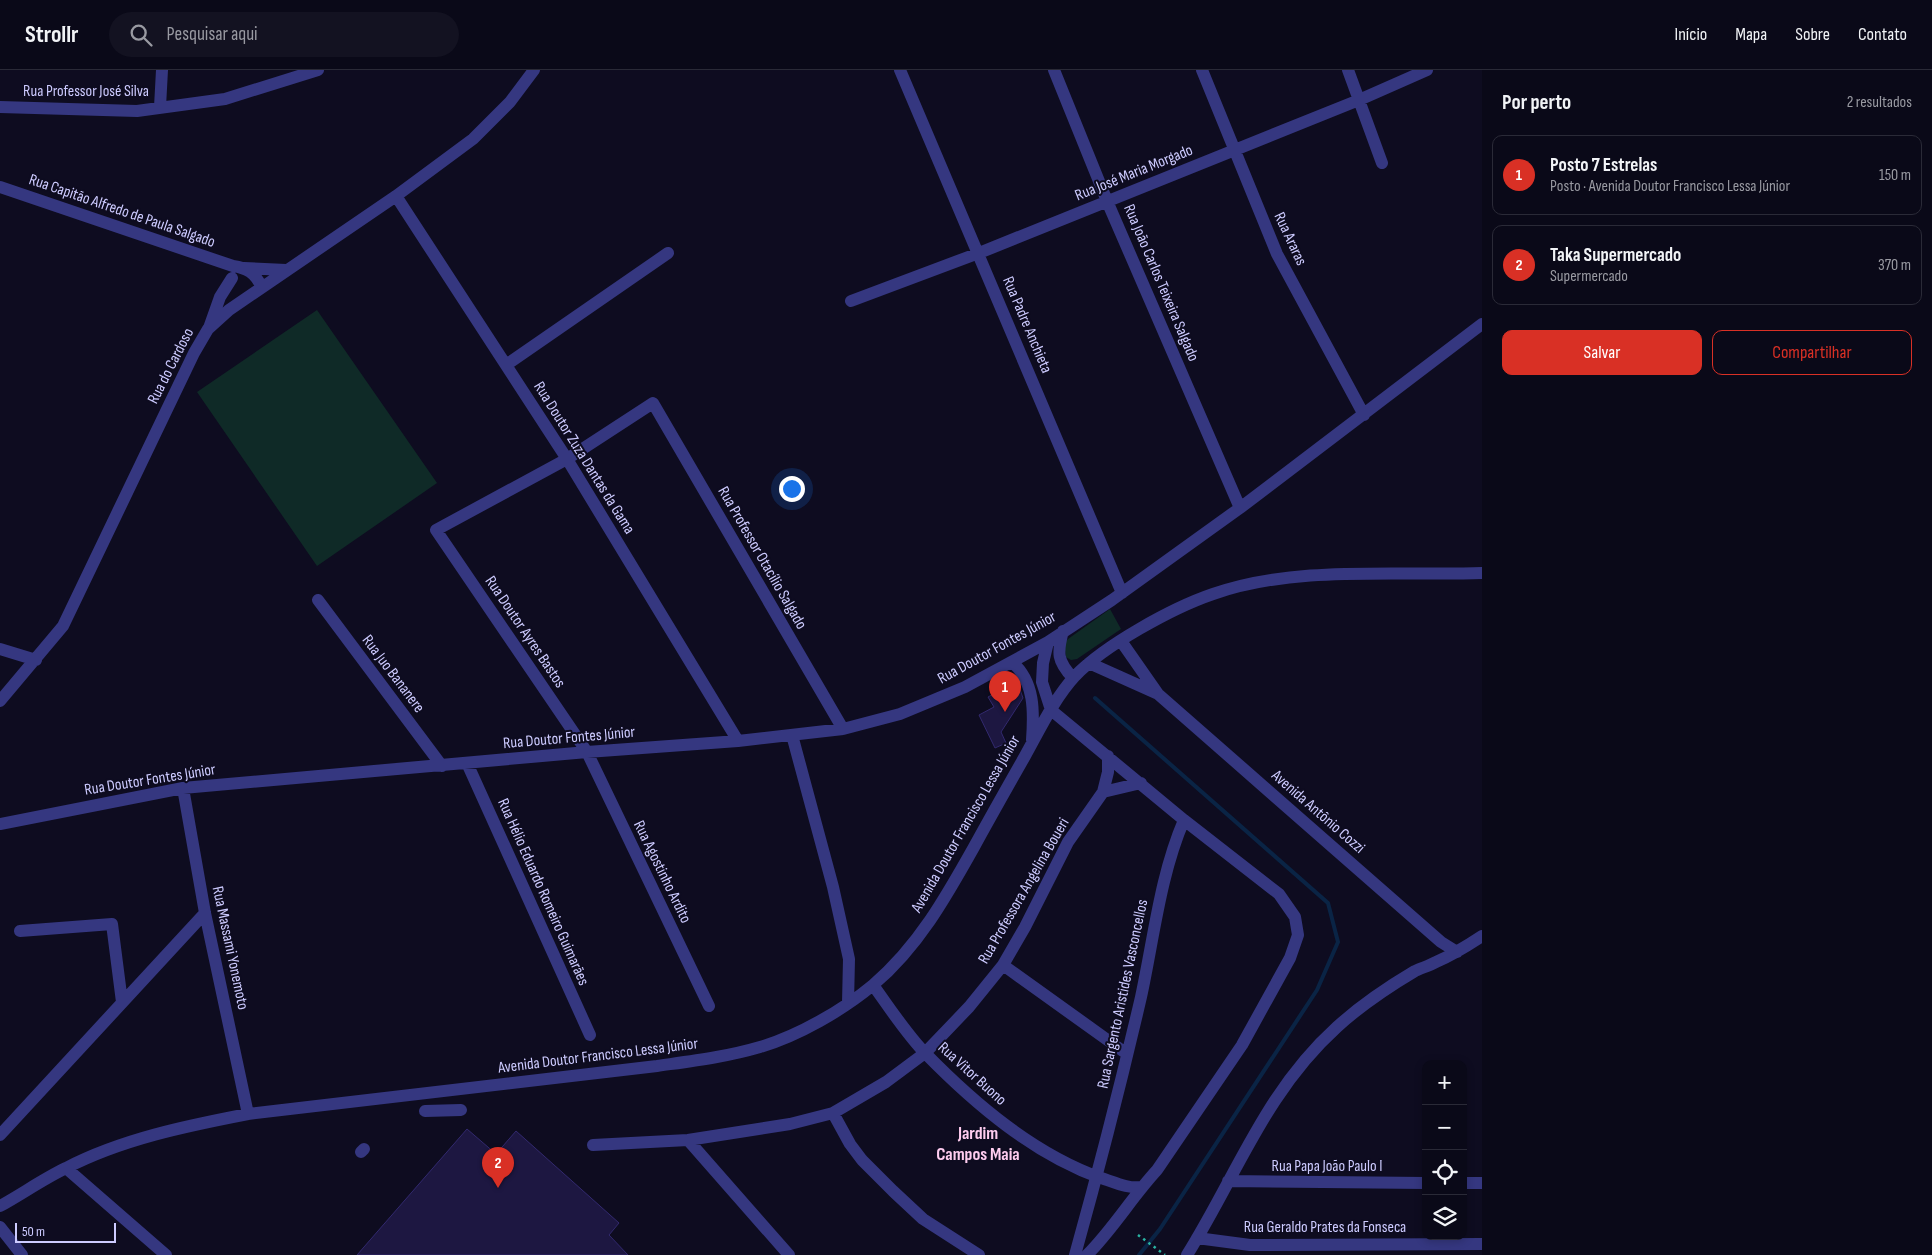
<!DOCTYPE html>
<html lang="pt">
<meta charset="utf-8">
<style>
body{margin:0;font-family:"Sofia Sans Condensed",sans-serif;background:#131221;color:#f1f3f6}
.controls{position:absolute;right:15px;bottom:15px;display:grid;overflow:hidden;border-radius:10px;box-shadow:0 2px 8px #0003}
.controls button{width:45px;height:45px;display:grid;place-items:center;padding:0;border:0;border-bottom:1px solid #2a2a37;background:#0a0918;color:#f1f3f6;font:25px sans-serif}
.scale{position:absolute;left:15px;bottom:12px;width:101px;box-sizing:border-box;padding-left:5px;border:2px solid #cdcbff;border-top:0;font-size:14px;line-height:18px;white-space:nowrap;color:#cdcbff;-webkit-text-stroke:4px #0e0c20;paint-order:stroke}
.you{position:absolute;left:791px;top:418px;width:18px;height:18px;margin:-12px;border:4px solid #fff;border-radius:50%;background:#1a73e8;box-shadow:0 0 0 8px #1a73e833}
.badge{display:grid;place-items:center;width:32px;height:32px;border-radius:50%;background:#d93025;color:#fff;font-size:16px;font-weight:700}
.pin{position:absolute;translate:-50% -41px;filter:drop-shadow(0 1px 2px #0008)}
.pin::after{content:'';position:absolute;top:26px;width:18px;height:15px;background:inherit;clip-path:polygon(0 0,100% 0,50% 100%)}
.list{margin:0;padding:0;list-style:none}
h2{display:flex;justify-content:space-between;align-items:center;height:65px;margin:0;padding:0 20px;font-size:21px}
h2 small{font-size:16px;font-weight:400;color:#999aa2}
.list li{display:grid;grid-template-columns:32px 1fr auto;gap:15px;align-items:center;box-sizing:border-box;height:80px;margin:0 10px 10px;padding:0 10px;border:1px solid #2a2a37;border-radius:10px}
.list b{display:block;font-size:19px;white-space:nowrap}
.list p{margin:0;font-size:16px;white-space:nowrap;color:#999aa2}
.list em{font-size:16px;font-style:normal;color:#999aa2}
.actions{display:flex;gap:10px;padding:15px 20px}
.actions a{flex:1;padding:11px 0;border:1px solid #d93025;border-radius:10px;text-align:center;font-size:18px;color:#d93025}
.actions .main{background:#d93025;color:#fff}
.icon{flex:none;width:28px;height:28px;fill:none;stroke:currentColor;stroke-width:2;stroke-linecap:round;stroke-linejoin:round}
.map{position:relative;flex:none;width:1482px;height:1185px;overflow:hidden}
header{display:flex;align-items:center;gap:30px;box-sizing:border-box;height:70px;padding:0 25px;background:#0a0918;border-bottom:1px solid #2a2a37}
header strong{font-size:24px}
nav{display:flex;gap:28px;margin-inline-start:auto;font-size:18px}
.search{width:350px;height:45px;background:#131221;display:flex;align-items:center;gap:12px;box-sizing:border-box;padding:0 18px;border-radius:28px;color:#999aa2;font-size:19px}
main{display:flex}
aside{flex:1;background:#0a0918}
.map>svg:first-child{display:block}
</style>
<header>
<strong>Strollr</strong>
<div class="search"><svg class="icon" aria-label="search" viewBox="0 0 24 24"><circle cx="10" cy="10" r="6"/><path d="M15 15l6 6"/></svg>Pesquisar aqui</div>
<nav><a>Início</a><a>Mapa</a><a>Sobre</a><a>Contato</a></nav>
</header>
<main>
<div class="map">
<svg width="1482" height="1185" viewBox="0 0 1482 1185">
<rect width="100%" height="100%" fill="#0e0c20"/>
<path fill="#0f2a27" d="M317,240l120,173 -120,83 -120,-174z
M1110,539l11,20 -44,30 -6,1 -5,-3 -2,-13 4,-5z"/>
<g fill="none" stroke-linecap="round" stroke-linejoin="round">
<path stroke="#0a2445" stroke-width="4" d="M1095,628l233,205 10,39 -21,48 -157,239 -21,26"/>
</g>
<path fill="#1d1741" stroke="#32296e" d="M1017,611l6,17 -22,34 5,11 -11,5 -16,-33 15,-8 -6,-10z
M467,1059l29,25 20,-23 103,92 -10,12 19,20h-271z"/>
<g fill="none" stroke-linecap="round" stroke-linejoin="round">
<path stroke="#2ab4a3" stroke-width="2.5" stroke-dasharray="2.5 4" stroke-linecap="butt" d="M1138,1165l27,20"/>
<path stroke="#353780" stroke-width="12" d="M900,0l222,523
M1054,0l53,131 133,307
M1202,0l75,184 87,161
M1348,0l34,93
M0,37l137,4 88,-12 93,-29
M160,37l2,-37
M0,117l233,79c14,2 22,7 28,20
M396,126l171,263 171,282
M244,198l42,2
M851,231l128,-48 380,-153 68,-30
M209,258l11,-31 12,-19
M506,295l162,-112
M318,530l124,166
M1063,561c-6,22 -6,30 10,47
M1121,571l37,53 283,248 16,10
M1048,572l-5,21 -1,19 9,28 133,110 95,74 16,23 3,18 -8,23 -48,87 -85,125c-25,27 -44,59 -70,85
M0,579l36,11
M1012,592c23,20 22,50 20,78
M1089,593l67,30
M0,631l63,-75 131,-273 14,-24 21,-19 167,-114 77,-57 37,-37 24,-32
M792,665l41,152 16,72 -1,44
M467,693l123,272
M183,718l22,125 43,201
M1103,722l38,-9
M0,754l183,-36 404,-36 151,-11 105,-12 57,-15 65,-27 83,-45 64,-42 128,-92 242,-184
M20,861l92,-7 10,78
M1003,895l124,89
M873,915c16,22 34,50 53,69 50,51 108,100 175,124 13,4 27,11 40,9
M709,936l-122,-254 -151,-222 131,-71 86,-56 190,326
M425,1041l36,-1
M833,1043l17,31 12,16 31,31 30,28 56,36
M0,1065l205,-222
M688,1070l101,115
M593,1075l95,-5 102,-16 43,-11 53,-31 39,-29 44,-46 34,-42 22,-38 43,-85 35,-50 5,-20v-16
M361,1082l3,-3
M66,1098l100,87
M1228,1111l198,2
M1463,1113h19
M0,1136c22,-12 43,-27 66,-38 56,-29 120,-42 182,-54l409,-48c35,-5 69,-9 103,-19 38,-11 83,-37 113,-62 45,-38 73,-88 101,-138 17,-31 34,-61 51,-91 15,-27 29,-57 50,-80 30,-31 97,-68 138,-82 82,-29 183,-18 269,-21
M0,1157l22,28
M1197,1168l53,7 232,-1
M1075,1185c24,-86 46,-172 66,-258 13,-60 19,-121 43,-177
M1187,1185c50,-80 78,-163 150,-228 23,-21 51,-40 78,-56 6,-3 14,-5 21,-9 16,-7 31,-16 46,-26"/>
</g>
<g text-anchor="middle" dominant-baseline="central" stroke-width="4" stroke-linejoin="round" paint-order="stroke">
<g font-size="16" fill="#cdcbff" stroke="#0e0c20">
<text x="86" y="21">Rua Professor José Silva</text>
<text transform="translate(1134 103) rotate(-22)">Rua José Maria Morgado</text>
<text transform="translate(122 141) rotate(19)">Rua Capitão Alfredo de Paula Salgado</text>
<text transform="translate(1290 169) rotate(65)">Rua Araras</text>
<text transform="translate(1161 213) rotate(67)">Rua João Carlos Teixeira Salgado</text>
<text transform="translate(1027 255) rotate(67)">Rua Padre Anchieta</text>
<text transform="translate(171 296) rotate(-63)">Rua do Cardoso</text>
<text transform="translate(584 388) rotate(58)">Rua Doutor Zuza Dantas da Gama</text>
<text transform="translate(762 488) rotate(60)">Rua Professor Otacílio Salgado</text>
<text transform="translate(525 562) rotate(56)">Rua Doutor Ayres Bastos</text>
<text transform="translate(997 578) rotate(-29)">Rua Doutor Fontes Júnior</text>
<text transform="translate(393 604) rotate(53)">Rua Juo Bananere</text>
<text transform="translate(569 668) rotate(-5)">Rua Doutor Fontes Júnior</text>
<text transform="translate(150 710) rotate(-9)">Rua Doutor Fontes Júnior</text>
<text transform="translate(1318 742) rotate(41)">Avenida Antônio Cozzi</text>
<text transform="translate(966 754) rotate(-60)">Avenida Doutor Francisco Lessa Júnior</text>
<text transform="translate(662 802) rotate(64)">Rua Agostinho Ardito</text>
<text transform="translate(1024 821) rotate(-60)">Rua Professora Angelina Boueri</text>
<text transform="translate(543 822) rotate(66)">Rua Hélio Eduardo Romeiro Guimarães</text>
<text transform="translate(230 878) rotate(78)">Rua Massami Yonemoto</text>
<text transform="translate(1123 924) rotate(-78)">Rua Sargento Aristides Vasconcellos</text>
<text transform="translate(598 986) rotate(-7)">Avenida Doutor Francisco Lessa Júnior</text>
<text transform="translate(972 1004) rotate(42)">Rua Vitor Buono</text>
<text x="1327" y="1096">Rua Papa João Paulo I</text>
<text x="1325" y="1157">Rua Geraldo Prates da Fonseca</text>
</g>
<g font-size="18" font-weight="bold" fill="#ffcdf0" stroke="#0e0c20">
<text x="978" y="1063">Jardim<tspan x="978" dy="21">Campos Maia</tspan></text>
</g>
</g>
</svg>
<div class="controls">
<button>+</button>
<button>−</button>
<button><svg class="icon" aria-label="locate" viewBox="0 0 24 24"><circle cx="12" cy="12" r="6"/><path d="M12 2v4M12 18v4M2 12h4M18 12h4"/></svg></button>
<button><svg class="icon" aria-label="layers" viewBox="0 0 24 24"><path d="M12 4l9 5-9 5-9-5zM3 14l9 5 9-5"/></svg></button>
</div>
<div class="scale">50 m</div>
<div class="you"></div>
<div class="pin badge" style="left:1005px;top:642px">1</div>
<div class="pin badge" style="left:498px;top:1118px">2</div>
</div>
<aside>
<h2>Por perto<small>2 resultados</small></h2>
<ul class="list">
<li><span class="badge">1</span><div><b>Posto 7 Estrelas</b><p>Posto · Avenida Doutor Francisco Lessa Júnior</p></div><em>150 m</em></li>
<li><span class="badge">2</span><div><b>Taka Supermercado</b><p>Supermercado</p></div><em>370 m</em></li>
</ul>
<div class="actions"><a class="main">Salvar</a><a>Compartilhar</a></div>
</aside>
</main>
